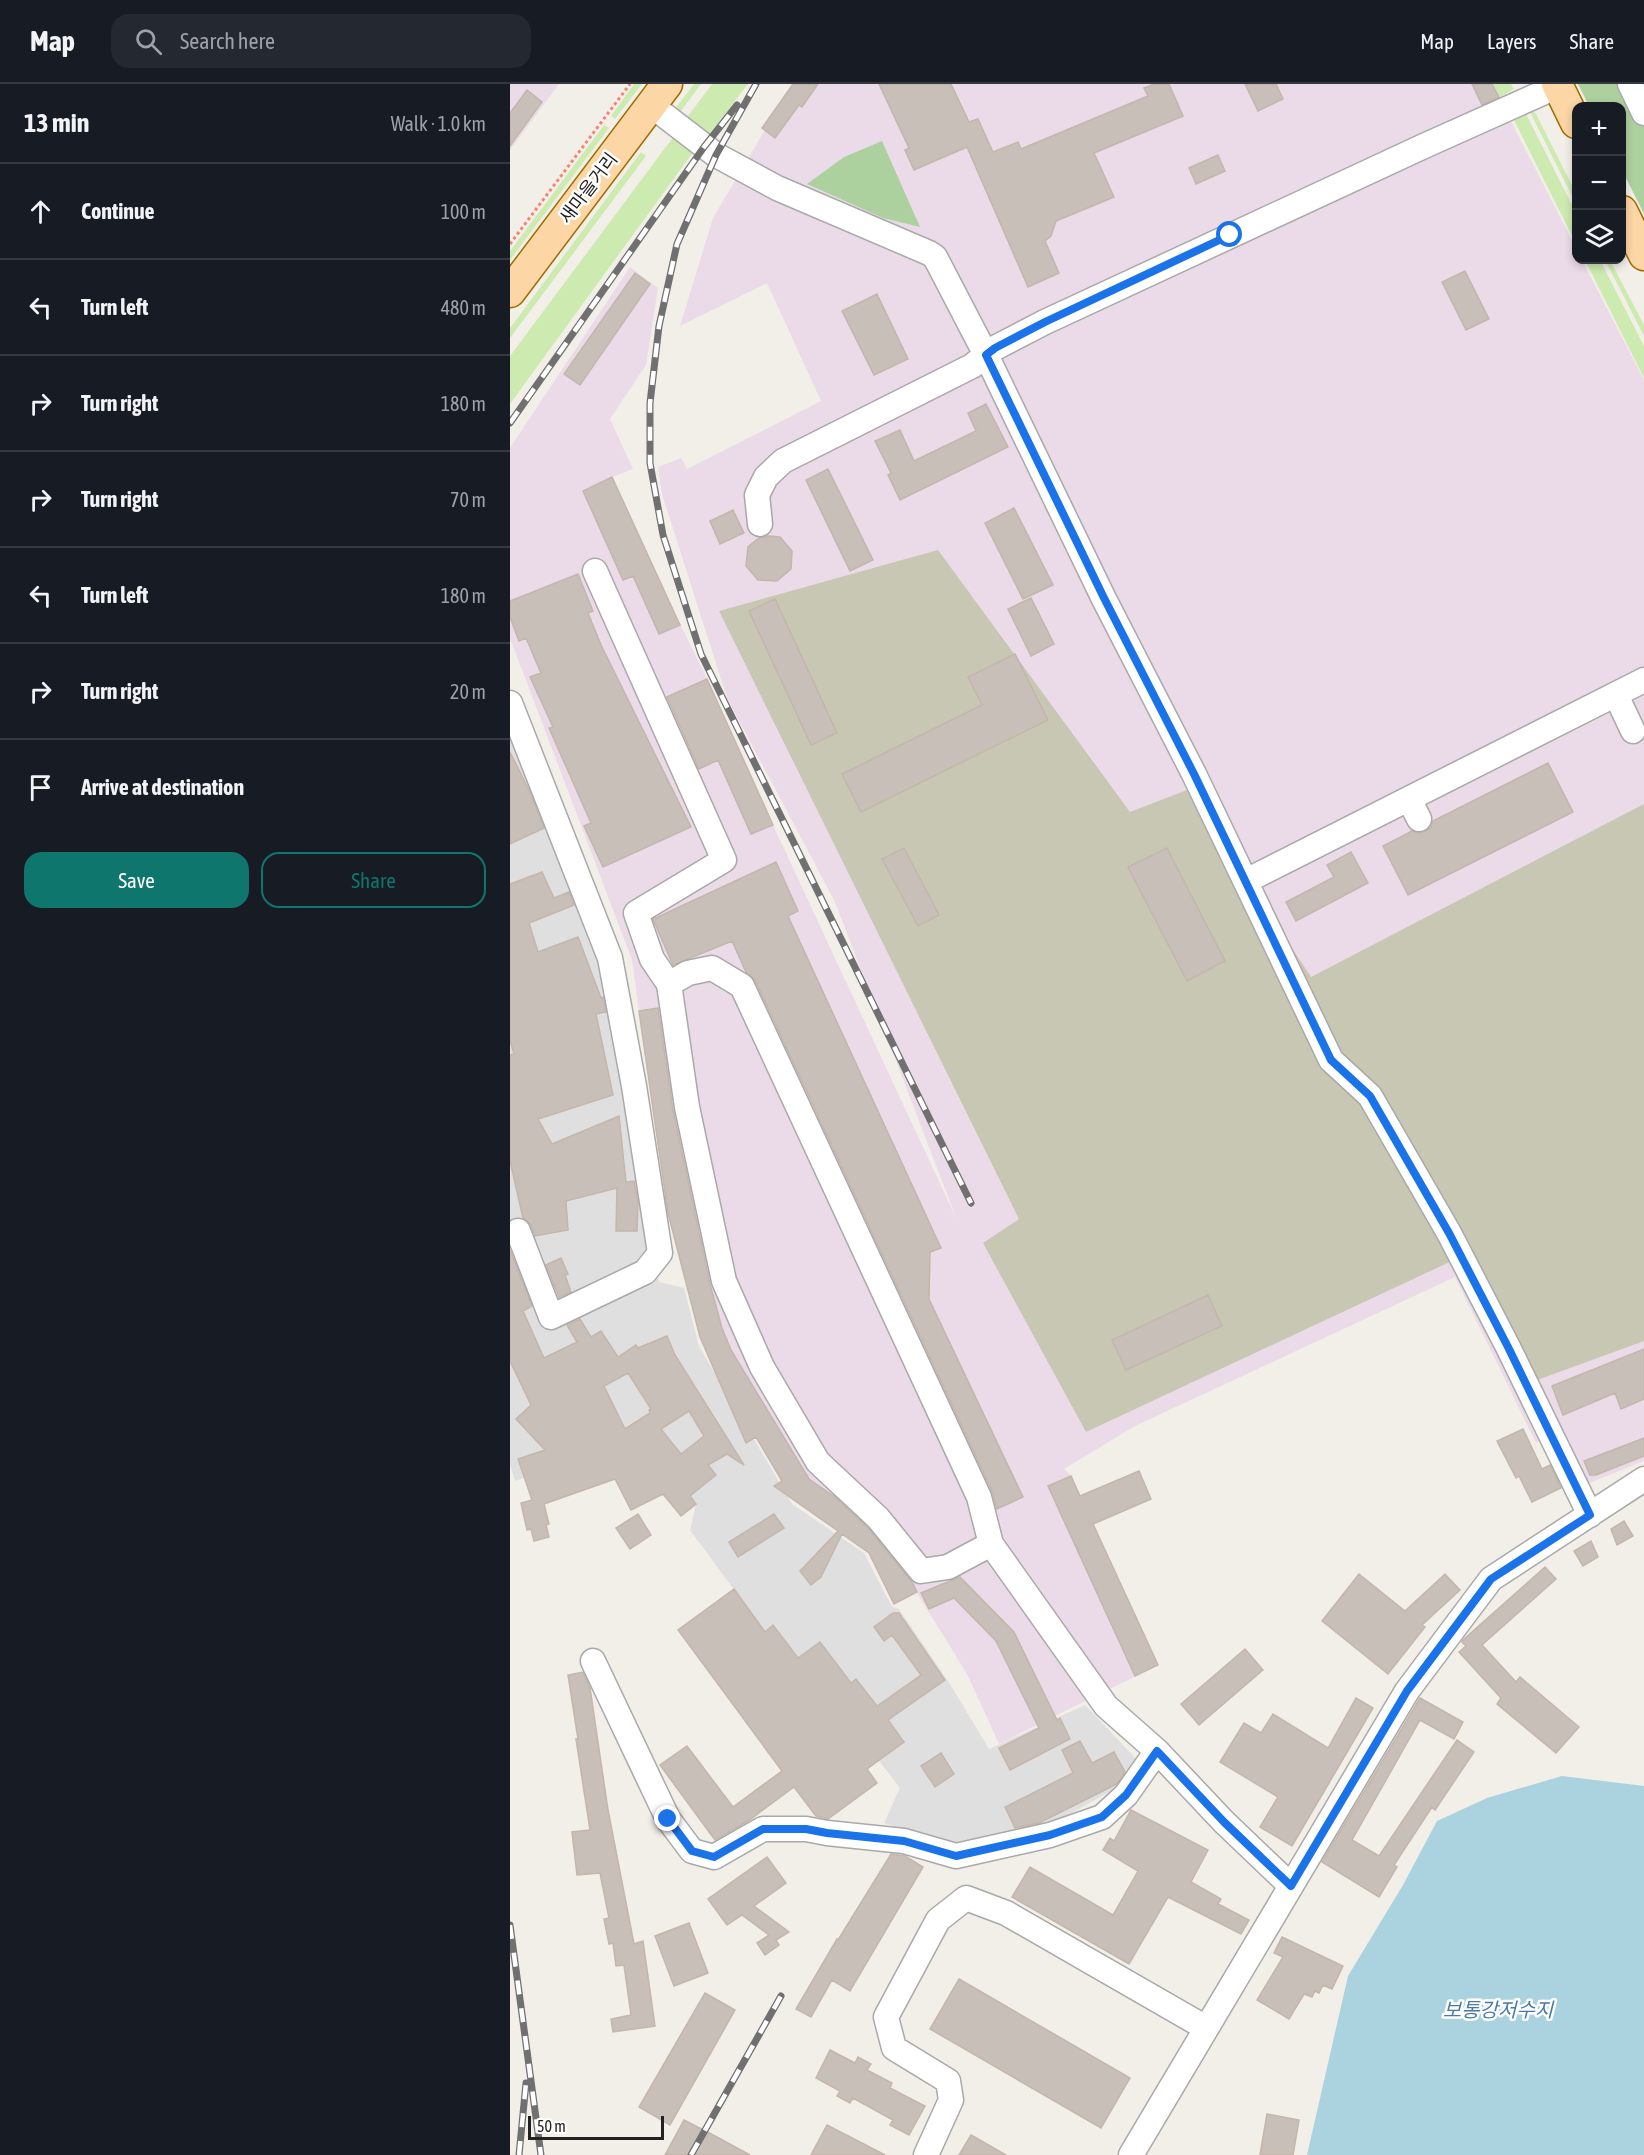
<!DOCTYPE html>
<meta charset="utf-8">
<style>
body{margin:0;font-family:"Asap Condensed","Noto Sans KR",sans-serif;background:#242831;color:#f1f3f6}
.controls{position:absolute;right:18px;top:18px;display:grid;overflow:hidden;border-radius:12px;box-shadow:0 3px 9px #0003}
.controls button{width:54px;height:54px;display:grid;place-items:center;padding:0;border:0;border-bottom:2px solid #363941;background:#171b24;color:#f1f3f6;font:30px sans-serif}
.scale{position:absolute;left:18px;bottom:15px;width:136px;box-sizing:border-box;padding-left:6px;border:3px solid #222;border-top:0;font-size:16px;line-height:21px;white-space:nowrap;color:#222;-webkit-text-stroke:4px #fff;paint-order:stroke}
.stop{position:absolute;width:18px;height:18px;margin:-14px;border:4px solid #1a73e8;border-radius:50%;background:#fff}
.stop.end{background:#1a73e8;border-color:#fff;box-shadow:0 2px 6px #0008}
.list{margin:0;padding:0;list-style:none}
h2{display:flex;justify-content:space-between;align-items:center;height:78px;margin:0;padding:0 24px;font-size:26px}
h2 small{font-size:20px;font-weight:400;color:#9ea1a6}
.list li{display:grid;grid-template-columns:39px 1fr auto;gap:18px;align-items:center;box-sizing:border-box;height:96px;padding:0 24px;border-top:2px solid #363941}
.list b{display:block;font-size:22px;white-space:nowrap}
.list em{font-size:20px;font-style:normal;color:#9ea1a6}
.actions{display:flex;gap:12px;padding:18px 24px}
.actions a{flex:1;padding:14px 0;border:2px solid #0f766e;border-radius:18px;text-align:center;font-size:21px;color:#0f766e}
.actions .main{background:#0f766e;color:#fff}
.icon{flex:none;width:33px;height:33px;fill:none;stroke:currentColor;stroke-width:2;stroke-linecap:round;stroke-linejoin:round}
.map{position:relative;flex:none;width:1134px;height:2071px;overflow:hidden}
header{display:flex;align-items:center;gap:36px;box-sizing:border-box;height:84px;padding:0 30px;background:#171b24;border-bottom:2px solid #363941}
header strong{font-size:28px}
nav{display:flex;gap:33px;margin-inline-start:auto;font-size:21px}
.search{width:420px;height:54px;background:#242831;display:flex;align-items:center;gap:15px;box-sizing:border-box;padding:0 21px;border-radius:18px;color:#9ea1a6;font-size:22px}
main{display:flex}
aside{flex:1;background:#171b24}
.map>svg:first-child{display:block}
</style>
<header>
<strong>Map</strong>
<div class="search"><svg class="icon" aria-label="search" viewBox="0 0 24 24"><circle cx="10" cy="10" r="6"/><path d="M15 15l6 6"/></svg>Search here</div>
<nav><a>Map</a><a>Layers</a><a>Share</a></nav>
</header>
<main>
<aside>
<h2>13 min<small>Walk · 1.0 km</small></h2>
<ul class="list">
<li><svg class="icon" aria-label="ahead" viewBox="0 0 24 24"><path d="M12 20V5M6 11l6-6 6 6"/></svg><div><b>Continue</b></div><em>100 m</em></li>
<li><svg class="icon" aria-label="left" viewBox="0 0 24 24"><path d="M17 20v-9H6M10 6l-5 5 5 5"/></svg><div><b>Turn left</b></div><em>480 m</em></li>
<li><svg class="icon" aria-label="right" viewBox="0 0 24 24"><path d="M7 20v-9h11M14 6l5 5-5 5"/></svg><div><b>Turn right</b></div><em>180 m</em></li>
<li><svg class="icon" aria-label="right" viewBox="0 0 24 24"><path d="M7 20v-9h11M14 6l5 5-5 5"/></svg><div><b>Turn right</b></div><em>70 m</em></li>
<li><svg class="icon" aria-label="left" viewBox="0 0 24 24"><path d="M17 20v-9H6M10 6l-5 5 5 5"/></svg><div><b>Turn left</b></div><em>180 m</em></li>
<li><svg class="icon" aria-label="right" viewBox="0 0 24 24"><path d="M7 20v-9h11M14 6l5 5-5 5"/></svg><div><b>Turn right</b></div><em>20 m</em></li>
<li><svg class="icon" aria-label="arrive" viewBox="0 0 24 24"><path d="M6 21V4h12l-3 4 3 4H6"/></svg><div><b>Arrive at destination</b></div></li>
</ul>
<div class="actions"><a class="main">Save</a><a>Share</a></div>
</aside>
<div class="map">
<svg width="1134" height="2071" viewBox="0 0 1134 2071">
<rect width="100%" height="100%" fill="#f2efe9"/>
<path fill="#e0dfdf" d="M0,645l80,203 21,63 36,245 12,42 25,6 15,58 93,158 72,49 28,54 7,2 49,72 41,68 96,-44 55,58 -11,18 -88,49 -85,16 -72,-23 16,-35 -86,-112 -14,3 -110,-149 6,-26 -52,-67 -129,44 -5,-17z"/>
<path fill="#ebdbe8" d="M0,0h49l-49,66z
M282,0h700l84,164v12h6l62,120v1081l-72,29 -27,-51 -9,4 -81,-166 -320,149 -71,43 7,7 87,189 -159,79 -32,-70 -50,-81 -23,11 -25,-51 -75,-53 -83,-138 -11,-25 -33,-129 -35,-248 -122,-322v-190l120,-181 28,21 -12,77 -36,54 23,50 -21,8 39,88 56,114 66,146 184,395 -122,-318 -108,-204 -65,-204 -4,-27 23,-9 6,11 134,-68 -54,-118 -87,43 33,-108z"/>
<path fill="#c7c7b4" d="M428,466l192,262 57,-22 124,187 333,-173v537l-115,42 -73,-124 -370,173 -103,-189 36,-24 -300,-608z"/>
<path fill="#cdebb0" d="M124,0h8l-27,35 -4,-3z
M184,0h7l-23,31 -3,-6z
M202,0h36l-41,53 -22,-17z
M983,0h18l3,5 -14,8z
M1023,27l3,3 40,79v11l-46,-92z
M1015,28l51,101v31l-63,-126z
M94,41l5,3 -99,132v-9z
M164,52l20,15 -184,253v-48z
M131,68l5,4 -136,182v-10z
M1075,176h15l44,86v32z
M1095,176h5l34,65v11z"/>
<path fill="#add19e" d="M1068,0h48l18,41v89l-22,-44v-64h-33z
M372,57l38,86 -37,-9 -76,-34 37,-27z"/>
<path fill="#aad3df" d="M1052,1692l82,10v369h-337l41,-179 55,-91 34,-64 50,-23z"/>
<path fill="#c7bfb8" stroke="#c4b6ab" stroke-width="1.5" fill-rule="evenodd" d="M283,0h25l-16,23 -3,-2 -24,33 -13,-10z
M369,0h72l18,38 9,-3 15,33 25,-10 3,7 127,-53 -4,-8 11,-4h14l14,32 -89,37 20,44 -58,24 -5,15 -6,5 14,32 -31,14 -61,-140 -53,23 -9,-20 4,-2z
M735,0h31l7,15 -25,12z
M962,0h20l7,13 -17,8z
M17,6l15,12 -32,44v-33z
M708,71l7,16 -29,13 -7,-16z
M955,187l24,48 -23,11 -24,-48z
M125,189l15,11 -70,101 -16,-11z
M367,210l31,65 -34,16 -32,-64z
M476,320l22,43 -108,53 -12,-25 3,-2 -16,-32 25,-11 14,31 62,-30 -8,-18z
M318,385l45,91 -23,11 -44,-91z
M102,393l68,148 -21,9 -26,-58 -10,4 -40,-89z
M504,424l39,77 -30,14 -38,-76z
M223,426l11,23 -24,11 -10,-23z
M258,452l12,1 12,14 -1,18 -14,12 -19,-1 -12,-14 2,-19 11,-9z
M68,490l15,37 -5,2 13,32 90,182 -88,40 -19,-41 7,-3 -42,-95 4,-1 -23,-50 11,-4 -15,-35 -7,3 -9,-24v-16z
M521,514l23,46 -23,12 -23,-47z
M265,515l62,134 -26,12 -62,-134z
M505,570l33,66 -187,92 -19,-38 140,-69 -14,-28z
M197,595l66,146 -22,9 -33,-74 -19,9 -32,-72z
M0,668l19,38 15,38 -34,16z
M1038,679l25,49 -165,83 -25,-49 29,-15 7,2 7,-2 5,-4 2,-6z
M394,764l35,67 -21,11 -36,-67z
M657,764l58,113 -38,20 -59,-114z
M841,768l17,31 -72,38 -10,-19 48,-25 -7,-12z
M266,778l22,49 -10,5 153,332 -11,4 -1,47 94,198 -26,12 -5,-18 -237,-511 -9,-8 -14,-31 -59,24 -20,-46z
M32,788l12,26 15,-6 5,13 -45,18 9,29 40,-15 23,61 2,-1 3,15 -10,2 17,81 -75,24 14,25 67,-28 7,66 8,-1 4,21 -1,29h-21l1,-43 -51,13 2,29 -33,6 -4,-11 -8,-7 -13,-57v-106l4,-1 -4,-14v-156z
M148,924l15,102 37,174 12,44 9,22 78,129 26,18 33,31 44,54 5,10 -23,12 -25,-51 -27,-19 -21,43 -10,8 -11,-14 38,-40 -64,-45 8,-5 -26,-44 -10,6 -46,-106 -32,-124 -29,-202z
M0,1166l22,56 -9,5 21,47 33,-16 -10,-17 13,-6 11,18 10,-6 17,26 18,-12 2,3 29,-12 8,19 69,110 -17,-11 -19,11 8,10 -26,21 6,8 -15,12 -18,-22 -32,16 -16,-31 -71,25 5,20 -3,1 3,12 -15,4 -3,-12 -4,1 -6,-27 11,-3 -14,-41 27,-9 -29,-31 15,-14 -21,-44zM118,1289l23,36 -2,1 1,3 -25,16 -21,-43zM179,1327l15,25 -23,18 -20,-25z
M51,1174l7,16 -3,1 6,17 -12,5 -13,-32z
M698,1211l14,31 -96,44 -14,-30z
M1134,1265v50l-23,10 -6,-16 -52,22 -11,-29z
M1013,1345l19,40 8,-4 11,23 -29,14 -13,-26 -3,2 -19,-37z
M1134,1354v18l-48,19h-6l-6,-14z
M629,1387l12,28 -58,25 65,141 -23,11 -87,-190 23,-10 9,20z
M128,1430l13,21 -21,14 -14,-21z
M264,1430l10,14 -46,29 -9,-15z
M1114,1437l9,15 -16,9 -6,-16z
M1081,1457l7,16 -15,9 -9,-15z
M1035,1483l11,12 -74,66 34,37 4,-5 59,50 -23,26 -59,-49 4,-6 -42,-46 7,-6 -4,-4 1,-2z
M849,1490l46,37 40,-37 15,16 -38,35 3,2 -37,47 -66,-53z
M450,1493l54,55 43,88 3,-2 10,21 -60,31 -11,-22 40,-20 -43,-87 -42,-43 -25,11 -8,-16z
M224,1505l31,43 8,-7 25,33 22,-16 31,41 5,-4 21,27 44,-31 -29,-40 -8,6 -10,-14 19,-14h6l46,67 -57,40 16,22 -37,27 10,14 -49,36 -12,-3 -22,-29 -46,34 -33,19 -55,-75 27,-19 46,61 49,-36 -104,-141z
M735,1565l18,21 -64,55 -18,-21z
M73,1588l7,16 18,122 26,134 9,-3 12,85 -42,6 -2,-13 20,-4 -7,-50 -8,1 -3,-23 -4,1 -5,-25 5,-1 -9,-45 -23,2 -5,-43 18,-2 -14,-91h2l-10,-64z
M846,1614l17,10 -81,138 -32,-19 18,-30 -58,-35 24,-39 17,10 12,-19 55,34z
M910,1614l43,24 -9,17 -34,-19 -68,120 27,16 78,-116 17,12 -39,58 -3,-3 -38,58 3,2 -18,30 -57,-35z
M570,1657l12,22 22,-11 11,20 -8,12 -78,39 -24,5 -10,-21 68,-34 -11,-23z
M431,1669l13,21 -19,13 -14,-21z
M621,1726l77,40 -17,32 30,17 -3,5 31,16 -8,14 -73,-37 -39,67 -117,-67 18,-30 83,48 25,-44 -35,-21 7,-12 4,3z
M381,1770l14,2 18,11 -73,124 -18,-11 -21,37 -15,-8 41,-70 1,1z
M257,1773l19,26 -32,23 35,26 -13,8 3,5 -14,10 -8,-12 12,-8 -27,-20 -15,10 -19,-26z
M179,1839l19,50 -34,13 -19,-50z
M772,1853l61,29 -11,23 -9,-4 -4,8 -4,-2 -3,6 -8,-3 -15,25 -32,-19 26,-43 -9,-4z
M449,1895l171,99 -29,50 -171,-99z
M195,1909l30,17 -65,115 -31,-18z
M320,1966l25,13 3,-6 13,7 -4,6 25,13 -2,5 35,18 -16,29 -19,-10 3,-5 -40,-22 -3,5 -13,-7 3,-5 -24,-13z
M757,2030l32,6 -6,35h-33z
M174,2036l31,16 35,19h-85z
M317,2041l58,30h-74z
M461,2051l35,20h-47z"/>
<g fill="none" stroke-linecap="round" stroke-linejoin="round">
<g stroke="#a9a9a9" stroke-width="27">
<path id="minor" d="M1120,0l14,29
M141,21l65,50 61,33 152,65 6,4 51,98 118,244 90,175 137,286 39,36 79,137 59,114 82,168
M250,440l-3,-29 9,-18 17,-16 189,-95 23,-18 50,-26 379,-176 134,-60
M85,487l129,289 -88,53 16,46 17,25 19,-11 24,-5 30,18 237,511 12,47 115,162 51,45 67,71 67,64
M1106,611l17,36
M0,619l100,255 24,128 26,167 -15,19 -94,45 -33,-86
M899,715l10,20
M736,797l398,-201
M159,900l18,123 37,174 38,86 56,95 60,56 43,53 27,-4 43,-23
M83,1577l75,158 24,32 22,6 49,-28h43l21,4 77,8 52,15 94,-21 52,-18 24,-22 31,-44
M416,2071l25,-55 -3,-19 -54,-33 -8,-31 52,-97 28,-22 40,15 200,115
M621,2071l276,-464 84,-112 153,-100"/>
</g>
<g stroke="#a06b00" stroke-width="33">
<path id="major" d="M1047,0l19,39
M1112,127l22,44
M0,208l157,-208"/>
</g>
<path stroke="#fa8072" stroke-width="3" stroke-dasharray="3 3" stroke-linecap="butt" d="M0,160l120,-160"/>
<use href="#minor" stroke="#fff" stroke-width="24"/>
<use href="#major" stroke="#fcd6a4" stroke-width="30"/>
<g stroke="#707070" stroke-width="7">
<path id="rail" d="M246,0l-40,71 -39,89 -18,82 -9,77v60l13,72 38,119 270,549
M0,339l194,-276 33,-42
M0,1841l31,230
M9,2071l7,-72
M181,2071l90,-159"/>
</g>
<use href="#rail" stroke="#fff" stroke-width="4.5" stroke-dasharray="14" stroke-linecap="butt"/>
</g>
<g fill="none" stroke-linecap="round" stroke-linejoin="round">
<path stroke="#1a73e8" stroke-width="8" d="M158,1735l24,32 22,6 49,-28h43l21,4 77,8 52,15 94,-21 52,-18 24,-22 31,-44 67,71 67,64 116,-195 84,-112 99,-64 -82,-168 -59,-114 -79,-137 -39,-36 -137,-286 -90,-176 -118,-243 9,-7 50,-26 185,-87"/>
</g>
<g text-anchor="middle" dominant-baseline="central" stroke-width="5" stroke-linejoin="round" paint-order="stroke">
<g font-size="18" fill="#222" stroke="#fff">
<text transform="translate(78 104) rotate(-53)">새마을거리</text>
</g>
<g font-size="20" font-style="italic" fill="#4a7aab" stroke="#fff">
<text x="988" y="1925">보통강저수지</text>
</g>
</g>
</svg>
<div class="controls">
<button>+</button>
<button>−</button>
<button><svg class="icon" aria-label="layers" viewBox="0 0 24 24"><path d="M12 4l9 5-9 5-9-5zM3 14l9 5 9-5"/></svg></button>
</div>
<div class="scale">50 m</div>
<div class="stop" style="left:720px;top:151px"></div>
<div class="stop end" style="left:158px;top:1735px"></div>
</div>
</main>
